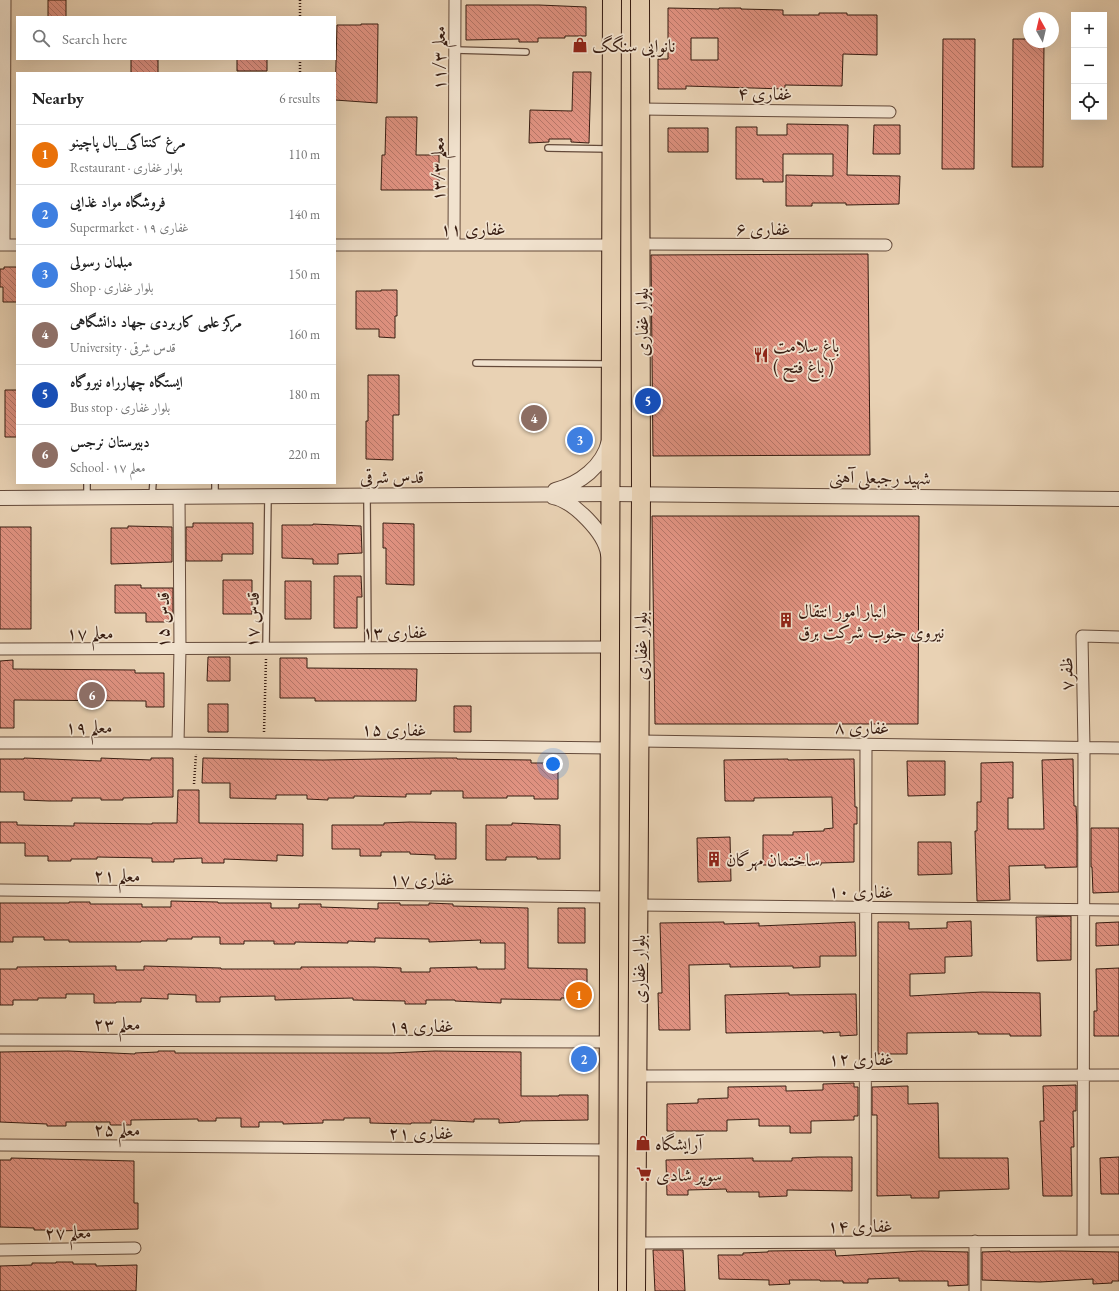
<!DOCTYPE html>
<meta charset="utf-8">
<style>
body{margin:0;font-family:"EB Garamond",Amiri,serif;background:#f2f2f2;color:#222}
.controls{position:absolute;right:12px;top:12px;display:grid;overflow:hidden;border-radius:0px;box-shadow:0 4px 16px #0002}
.controls button{width:36px;height:36px;display:grid;place-items:center;padding:0;border:0;border-bottom:1px solid #e0e0e0;background:#fff;color:#222;font:20px sans-serif}
.compass{position:absolute;left:1023px;top:12px;width:36px;height:36px;border-radius:50%;background:#fff;box-shadow:0 4px 16px #0002;rotate:352deg}
.you{position:absolute;left:553px;top:764px;width:14px;height:14px;margin:-10px;border:3px solid #fff;border-radius:50%;background:#1a73e8;box-shadow:0 0 0 6px #1a73e833}
.badge{display:grid;place-items:center;width:26px;height:26px;border-radius:50%;background:#8f2418;color:#fff;font-size:13px;font-weight:700}
.pin{position:absolute;translate:-50% -50%;border:2px solid #fff;box-shadow:0 1px 4px #0006}
.list{margin:0;padding:0;list-style:none}
h2{display:flex;justify-content:space-between;align-items:center;height:52px;margin:0;padding:0 16px;font-size:17px}
h2 small{font-size:13px;font-weight:400;color:#767676}
.list li{display:grid;grid-template-columns:26px 1fr auto;gap:12px;align-items:center;box-sizing:border-box;height:60px;padding:0 16px;border-top:1px solid #e0e0e0}
.list b{display:block;font-size:15px;white-space:nowrap}
.list p{margin:0;font-size:13px;white-space:nowrap;color:#767676}
.list em{font-size:13px;font-style:normal;color:#767676}
.icon{flex:none;width:22px;height:22px;fill:none;stroke:currentColor;stroke-width:2;stroke-linecap:round;stroke-linejoin:round}
.map{position:relative;flex:none;width:1119px;height:1291px;overflow:hidden}
.search{position:absolute;background:#fff;box-shadow:0 4px 16px #0002;left:16px;top:16px;width:320px;height:44px;display:flex;align-items:center;gap:10px;box-sizing:border-box;padding:0 14px;border-radius:0px;color:#767676;font-size:15px}
.panel{position:absolute;background:#fff;box-shadow:0 4px 16px #0002;left:16px;top:72px;width:320px;height:412px;border-radius:0px}
.map>svg:first-child{display:block}
</style>
<div class="map">
<svg width="1119" height="1291" viewBox="0 0 1119 1291">
<defs>
<pattern id="building-back-hatch" width="6" height="6" patternUnits="userSpaceOnUse"><rect width="6" height="6" fill="#e09281"/><path d="M-1 5l2 2M0 0l6 6M5-1l2 2" fill="none" stroke="#b67668"/></pattern>
</defs>
<rect width="100%" height="100%" fill="#e9d2b4"/>
<filter id="stains"><feTurbulence type="fractalNoise" baseFrequency=".005" numOctaves="4"/><feColorMatrix values="0 0 0 0 .2 0 0 0 0 .09 0 0 0 0 .02 0 0 0 .5 -.17"/></filter>
<radialGradient id="worn" r=".72"><stop offset=".6" stop-color="#630" stop-opacity="0"/><stop offset="1" stop-color="#630" stop-opacity=".3"/></radialGradient>
<path fill="url(#building-back-hatch)" stroke="#371c11" fill-rule="evenodd" d="M48,0h18v17h-18z
M466,5h73l47,2v29h-21v2h-27v4h-19v-3l-53,1z
M668,8l51,1v-1h22v1l42,1v5h36v-2h28v2h30v40l-34,-1 -1,32 -57,-1v4l-99,-3v3h-28v-30h10zM691,38h27v22h-27z
M361,24h17l-1,79 -42,-3 2,-75h24z
M943,39h32l-1,130h-32z
M1013,39h16v3h15l-1,125h-31z
M131,59h27v14h-27z
M237,59h30v12h-30z
M573,72h18l-2,71 -18,-1v-3h-22v3l-20,1 1,-33 42,1z
M386,117h31l-1,38h23v35h-58l1,-35h3z
M787,124l61,1 -1,50 53,1 -1,28 -53,1v-2h-34v3h-26v-31l47,1v-22h-50v28h-20v-3h-27v-52h21v8h30z
M874,125h26v29h-27z
M668,128h40v24h-40z
M868,254l2,201 -217,1 -2,-201z
M4,267h13v35h-14v-15h-3v-18h4z
M381,290h16v26h-2v22l-16,-1v-8h-23v-38h25z
M368,375h31v40h-6v45l-27,-1v-38h2z
M5,390h12v47h-12z
M652,516h267l-1,208h-263z
M193,523h60v31h-31v7h-36v-34h7z
M383,523l31,1v61l-28,-1v-36h-3z
M313,524l48,2 1,27 -24,1v10h-25v-5l-31,-1v-33h31z
M128,526l44,1v35l-61,2v-36h17z
M0,527h31v102h-31z
M334,576h27l1,21h-5v31h-23z
M223,580h29v34h-29z
M285,581h26v38h-26z
M115,585h26v3h32v34h-27v-9h-31z
M208,657h22v24h-23z
M280,658h27v10l110,1 -1,32h-101v-3h-35z
M13,660v9l122,1v3h29v34h-18v-6l-132,-1v28h-14v-67z
M208,704h20v28h-20z
M454,706h17v26h-17z
M24,758l77,3v-3l50,2v-2h22v39l-50,1v2h-22v-2h-29v3h-23l-25,-1v-8h-24v-33h24z
M203,758l120,2 113,-2h21v1l74,1v3h27v36h-24v-3h-27v2h-44v-7h-32v3h-25v3l-52,-1v2h-26v2l-21,-1v-4h-31v4l-46,-1v-15h-28z
M788,759v1l66,-1 1,48h2v17h-3v38l-33,1v2h-58v-30h30v-3l31,-1v-2l9,-1 -1,-31 -78,1v3h-29l-1,-41z
M1073,759l1,47h2l1,23v38l-32,1v-3l-36,1 1,34 -33,1 -2,-70h2v-29h4v-39l32,-1v36h-5v31h36l-2,-69z
M907,761h38v34l-37,1z
M178,790h21v33l104,1v32l-26,-1v6l-53,-2v4h-22v-5l-28,1v3h-22v-4l-55,-1v2h-26v2h-23v-5h-23v-13h-25v-21h17v3l57,1v-3l78,1v-1h25z
M410,822l46,1v36h-21v-4l-25,-1v-2h-29v4h-21v-7h-28v-24h52v-2z
M512,823l48,2v34h-23v-2h-31v3h-20v-35h26z
M1091,828h28v64l-26,1 -1,-26h-1z
M730,837l1,44 -33,1 -1,-44z
M918,842h33l1,32 -34,1z
M171,901l47,1v1h53v5h28v-4h22v3l57,2v-6h22v2h29v-2l24,1v2l75,2v60l59,1v29h-26v2l-60,-1v4l-46,-2v-1h-29v4h-21v-3l-52,-1v-2l-78,2v-4l-55,1v5h-24v-7l-28,-1v5l-27,-1v4h-25v1h-22v-9h-28v4h-28v2h-25v5h-13v-36h17v-2l99,-1v4h28v-4l77,2v1h80v-2h74l26,1v4h29v-4l47,-1v2h28v-26h-25l1,-3 -52,2v-3l-54,-1v4l-27,-1v2l-53,-1v2h-21v-3h-30v3h-24v-7h-28v2h-25v2h-26v1h-72v-2h-25v-3h-31v5h-13v-39h69v-1h21v2h52v3h29z
M558,908h27v35h-27z
M1071,916v44l-34,1 -1,-44z
M971,921l1,35 -27,1v16l-35,1v22l72,-4 58,1 1,43h-31v-2h-32v-2l-71,1v21h-29v-132h31v7l38,-1v-6z
M724,922v2l35,-1v3l96,-4 1,34h-36v11l-27,1v-2l-63,1v-3l-41,1 1,65h-31l-1,-37h4l-2,-70z
M1119,922v23l-23,1v-23z
M1119,968v68h-25v-25h3l-1,-42z
M789,993v2l67,-1 1,41 -17,1v-4l-17,1v-2l-97,2 -1,-38z
M68,1051l67,3v-1l23,-1v-1h17v2h216l44,-2 86,1v44h38v-1h29v25l-68,1v1l-21,1v-4h-25v3l-43,-2v3h-20v1l-41,-1v-5h-26v2h-21v3l-40,1v-2h-24v5h-18v-9h-25v3h-18v-2l-67,1v5h-21v-3h-44v4h-19v-2l-47,-2v-70z
M854,1083v4h4v29h-4v4l-43,1v12h-21v-7h-31v-7l-32,1v11h-60v-27l31,-1v-4l30,-1v-11l58,-1v5l37,-1v-6z
M1076,1085v26h-3l1,36h-3l1,49h-29l-3,-75h4l-1,-35z
M908,1086v18l30,-1 1,55h69l1,31 -70,2v7h-28v-3l-34,1v-81h-5v-28z
M818,1157h34v34l-65,-1v6l-28,1v-5h-32l-1,-3 -38,1v5h-21l-1,-35 87,-2v3h39v-3z
M1119,1157v37h-18l-1,-36z
M11,1158l123,3v42h4v26l-83,2v-1h-21v-2l-34,-1v-67h11z
M653,1250h30l2,41h-30z
M835,1250l1,6 85,-5 47,1v33l-20,1v-5h-49v-3l-31,1v4h-25v-2h-23v-1h-31l1,4 -21,1v-5l-50,-1 -1,-24h25v-2l25,-1v-1z
M1010,1251v1l51,-1 58,1v29h-7v2l-19,1v-5l-53,3 -58,-2v-28z
M56,1262h17v2h23v2l41,-1 -1,26h-136v-25l32,-1v-2h24z"/>
<g fill="none" stroke-linecap="round" stroke-linejoin="round">
<g stroke="#644a3a" stroke-width="8">
<path id="service" d="M455,50l71,2
M548,148l62,1
M476,363l133,1
M215,483v13
M152,496l1,-13
M367,496l1,152
M87,497v-14
M266,648l2,-152"/>
</g>
<g stroke="#644a3a" stroke-width="13">
<path id="minor" d="M640,109l250,3
M641,244l245,1
M0,245h17
M4,245l1,-245
M335,245h276
M454,245l1,-245
M0,649l610,-2
M640,741l479,7
M0,743h178l432,5
M178,743l2,-94 -1,-152
M0,890l609,7
M639,905l480,5
M0,1040l609,2
M637,1076l482,-1
M0,1145l608,5
M1083,1241l1,-493 -2,-112 37,1
M865,1242l1,-498
M637,1243l482,-2
M0,1250l135,-2
M975,1291v-50"/>
</g>
<g stroke="#644a3a" stroke-width="16">
<path id="tertiary" d="M555,490c25,-6 48,-24 54,-49
M553,497c21,4 52,36 55,57
M0,498l611,-4 508,5"/>
</g>
<g stroke="#371c11" stroke-width="20">
<path id="primary" d="M608,1291l4,-1291
M636,1291l5,-797 -1,-494"/>
</g>
<path stroke="#371c11" stroke-width="2.5" stroke-dasharray="1 2" stroke-linecap="butt" d="M300,0v17
M300,59v14
M264,732l2,-73
M194,784l2,-30"/>
<use href="#service" stroke="#f1e2ce" stroke-width="5.5"/>
<use href="#minor" stroke="#f1e2ce" stroke-width="11"/>
<use href="#tertiary" stroke="#f1e2ce" stroke-width="14"/>
<use href="#primary" stroke="#e9d2b4" stroke-width="18"/>
</g>
<defs>
<g id="shop-bare" transform="scale(1.2)"><path d="M-5-2.5h2.3a2.7 3.5 0 0 1 5.4 0H5L5.5 6h-11ZM-1.5-2.5h3a1.5 2.3 0 0 0-3 0Z" fill="#8f2418" stroke="#f1e2ce" stroke-width="2.5" paint-order="stroke"/></g>
<g id="restaurant-bare" transform="scale(1.2)"><path d="M-5-6h1v4h1v-4h1v4h1v-4h1v5L-1.5 .5V6h-2V.5L-5-1ZM5-6V6H3V1.5H1.5Q1.5-4 5-6Z" fill="#8f2418" stroke="#f1e2ce" stroke-width="2.5" paint-order="stroke"/></g>
<g id="building-bare" transform="scale(1.2)"><path d="M-4-6H4V6H1V3H-1V6H-4ZM-2.5-4.3h1.7v1.8h-1.7ZM.8-4.3h1.7v1.8H.8ZM-2.5-1h1.7V.8h-1.7ZM.8-1h1.7V.8H.8Z" fill="#8f2418" stroke="#f1e2ce" stroke-width="2.5" paint-order="stroke"/></g>
<g id="supermarket-bare" transform="scale(1.2)"><path d="M-6-5.5h2.5l.6 2H6L4.5 2H-2.5L-4.4-4H-6ZM-1.5 3.2a1.3 1.3 0 1 0 .1 0ZM3 3.2a1.3 1.3 0 1 0 .1 0Z" fill="#8f2418" stroke="#f1e2ce" stroke-width="2.5" paint-order="stroke"/></g>
</defs>
<g fill-rule="evenodd">
<use href="#shop-bare" x="580" y="45"/>
<use href="#restaurant-bare" x="761" y="355"/>
<use href="#building-bare" x="786" y="620"/>
<use href="#building-bare" x="714" y="859"/>
<use href="#shop-bare" x="643" y="1143"/>
<use href="#supermarket-bare" x="644" y="1174"/>
</g>
<g text-anchor="middle" dominant-baseline="central" stroke-width="3.5" stroke-linejoin="round" paint-order="stroke">
<g font-size="18" fill="#371c11" stroke="#f1e2ce" text-anchor="start">
<text x="592" y="45">نانوایی سنگگ</text>
<text x="773" y="345">باغ سلامت<tspan x="773" dy="21">( باغ فتح )</tspan></text>
<text x="798" y="610">انبار امور انتقال<tspan x="798" dy="21">نیروی جنوب شرکت برق</tspan></text>
<text x="726" y="859">ساختمان مهرگان</text>
<text x="655" y="1143">آرایشگاه</text>
<text x="656" y="1174">سوپر شادی</text>
</g>
<g font-size="18" fill="#371c11" stroke="#f1e2ce">
<text transform="translate(438 58) rotate(-90)">معلم ۱۱/۳</text>
<text transform="translate(765 93) rotate(1)">غفاری ۴</text>
<text transform="translate(437 169) rotate(-90)">معلم ۱۳/۳</text>
<text x="473" y="228">غفاری ۱۱</text>
<text x="763" y="228">غفاری ۶</text>
<text transform="translate(641 322) rotate(-90)">بلوار غفاری</text>
<text x="392" y="476">قدس شرقی</text>
<text transform="translate(880 477) rotate(1)">شهید رجبعلی آهنی</text>
<text transform="translate(162 620) rotate(-90)">قدس ۱۵</text>
<text transform="translate(252 620) rotate(-89)">قدس ۱۷</text>
<text x="395" y="631">غفاری ۱۳</text>
<text x="90" y="632">معلم ۱۷</text>
<text transform="translate(640 646) rotate(-90)">بلوار غفاری</text>
<text transform="translate(1066 674) rotate(-91)">ظفر۷</text>
<text x="89" y="726">معلم ۱۹</text>
<text transform="translate(862 727) rotate(1)">غفاری ۸</text>
<text transform="translate(394 729) rotate(1)">غفاری ۱۵</text>
<text transform="translate(117 875) rotate(1)">معلم ۲۱</text>
<text x="422" y="878">غفاری ۱۷</text>
<text transform="translate(861 891) rotate(1)">غفاری ۱۰</text>
<text transform="translate(638 969) rotate(-90)">بلوار غفاری</text>
<text x="117" y="1023">معلم ۲۳</text>
<text x="421" y="1025">غفاری ۱۹</text>
<text x="861" y="1058">غفاری ۱۲</text>
<text transform="translate(117 1129) rotate(1)">معلم ۲۵</text>
<text x="421" y="1132">غفاری ۲۱</text>
<text x="860" y="1225">غفاری ۱۴</text>
<text transform="translate(68 1232) rotate(-1)">معلم ۲۷</text>
</g>
</g>
<rect width="100%" height="100%" filter="url(#stains)"/>
<rect width="100%" height="100%" fill="url(#worn)"/>
</svg>
<div class="controls">
<button>+</button>
<button>−</button>
<button><svg class="icon" aria-label="locate" viewBox="0 0 24 24"><circle cx="12" cy="12" r="6"/><path d="M12 2v4M12 18v4M2 12h4M18 12h4"/></svg></button>
</div>
<svg class="compass" viewBox="-18 -18 36 36"><path d="M0-13l5 13h-10z" fill="#e53935"/><path d="M0 13l5-13h-10z" fill="#767676"/></svg>
<div class="you"></div>
<div class="pin badge" style="left:579px;top:995px;background:#e8710a">1</div>
<div class="pin badge" style="left:584px;top:1059px;background:#3f7fe0">2</div>
<div class="pin badge" style="left:580px;top:440px;background:#3f7fe0">3</div>
<div class="pin badge" style="left:534px;top:418px;background:#8d6e63">4</div>
<div class="pin badge" style="left:648px;top:401px;background:#1a4fb4">5</div>
<div class="pin badge" style="left:92px;top:695px;background:#8d6e63">6</div>
<div class="search"><svg class="icon" aria-label="search" viewBox="0 0 24 24"><circle cx="10" cy="10" r="6"/><path d="M15 15l6 6"/></svg>Search here</div>
<section class="panel">
<h2>Nearby<small>6 results</small></h2>
<ul class="list">
<li><span class="badge" style="background:#e8710a">1</span><div><b>مرغ کنتاکی_بال پاچینو</b><p>Restaurant · بلوار غفاری</p></div><em>110 m</em></li>
<li><span class="badge" style="background:#3f7fe0">2</span><div><b>فروشگاه مواد غذایی</b><p>Supermarket · غفاری ۱۹</p></div><em>140 m</em></li>
<li><span class="badge" style="background:#3f7fe0">3</span><div><b>مبلمان رسولی</b><p>Shop · بلوار غفاری</p></div><em>150 m</em></li>
<li><span class="badge" style="background:#8d6e63">4</span><div><b>مرکز علمی کاربردی جهاد دانشگاهی</b><p>University · قدس شرقی</p></div><em>160 m</em></li>
<li><span class="badge" style="background:#1a4fb4">5</span><div><b>ایستگاه چهارراه نیروگاه</b><p>Bus stop · بلوار غفاری</p></div><em>180 m</em></li>
<li><span class="badge" style="background:#8d6e63">6</span><div><b>دبیرستان نرجس</b><p>School · معلم ۱۷</p></div><em>220 m</em></li>
</ul>
</section>
</div>
